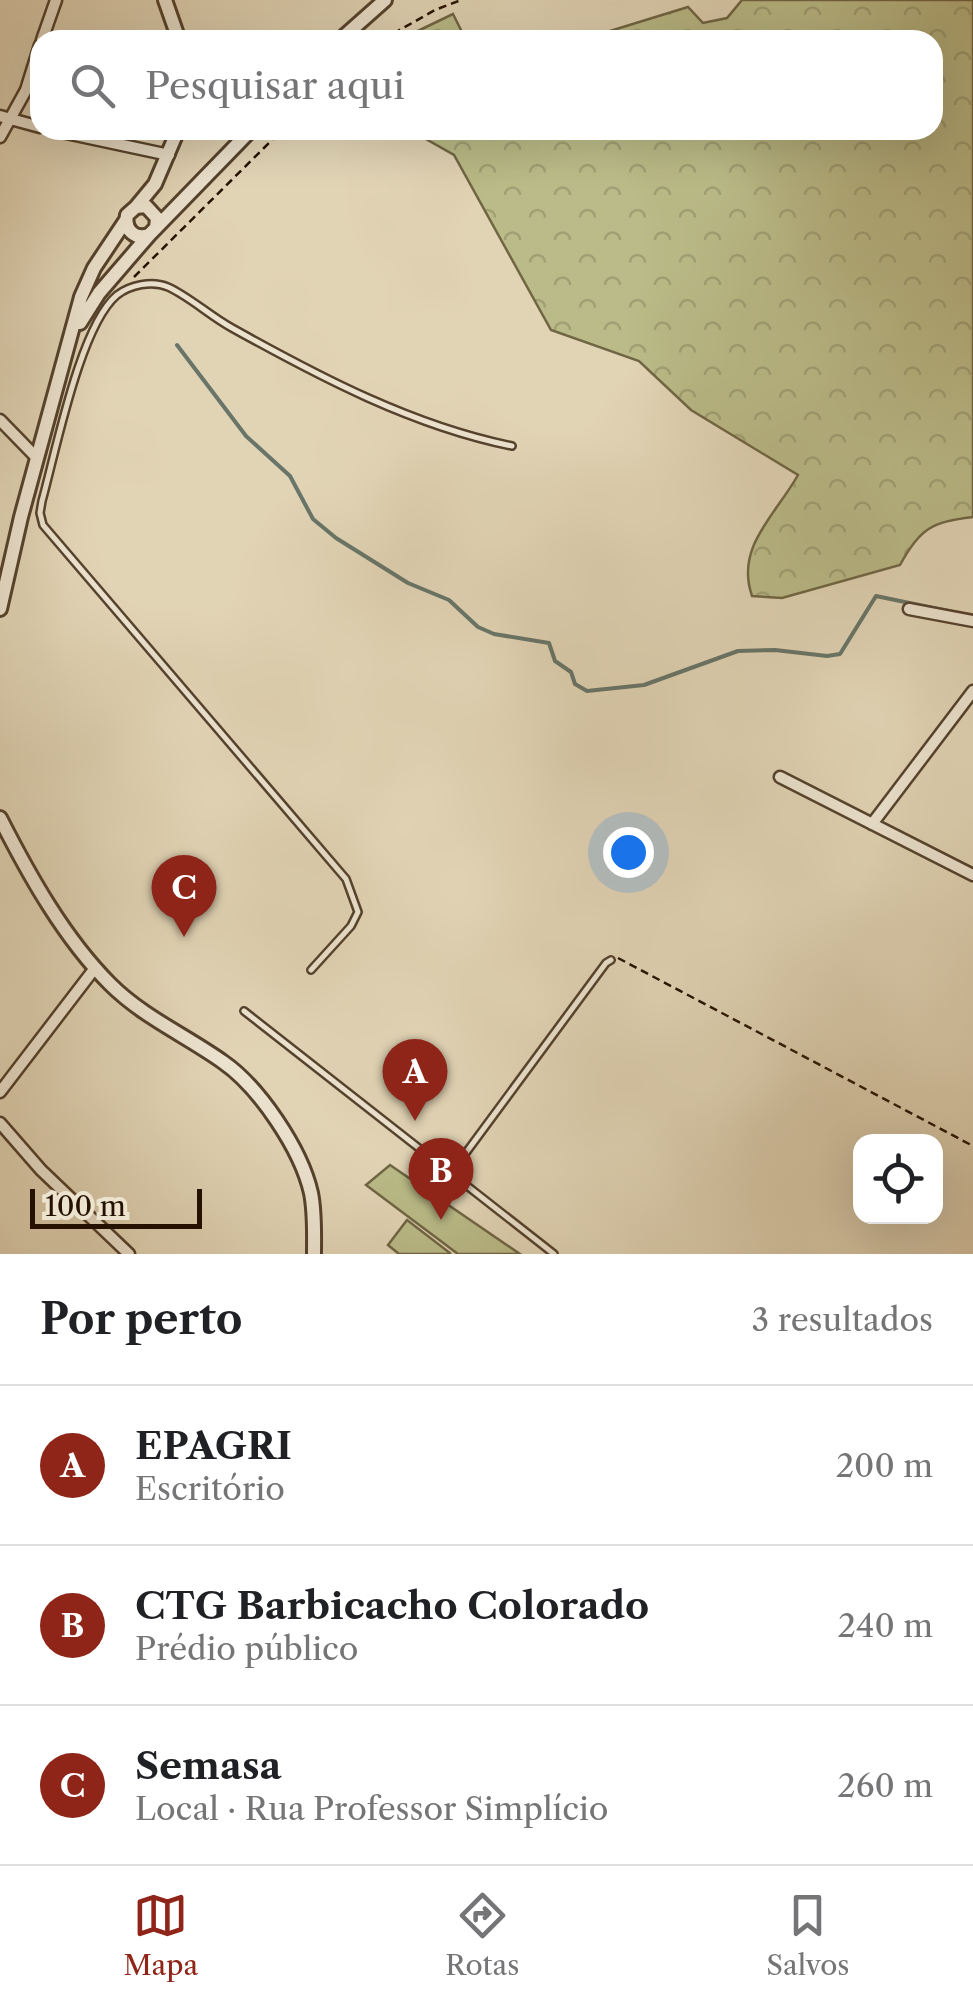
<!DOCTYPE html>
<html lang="pt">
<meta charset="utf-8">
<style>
body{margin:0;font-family:"Libre Caslon Text",serif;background:#f6f6f6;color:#202124}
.controls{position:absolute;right:30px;bottom:30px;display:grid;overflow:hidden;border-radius:20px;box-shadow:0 10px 40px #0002}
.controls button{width:90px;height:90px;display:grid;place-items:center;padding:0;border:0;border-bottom:2px solid #e0e0e0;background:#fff;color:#202124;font:50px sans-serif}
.scale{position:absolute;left:30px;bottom:25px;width:172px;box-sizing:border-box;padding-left:10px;border:5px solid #261100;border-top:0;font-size:28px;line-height:35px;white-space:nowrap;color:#261100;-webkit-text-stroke:8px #ece3cf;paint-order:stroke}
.you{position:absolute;left:628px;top:852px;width:35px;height:35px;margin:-25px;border:8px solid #fff;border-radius:50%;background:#1a73e8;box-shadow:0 0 0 15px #1a73e833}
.badge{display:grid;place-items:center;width:65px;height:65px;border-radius:50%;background:#8f2418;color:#fff;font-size:32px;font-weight:700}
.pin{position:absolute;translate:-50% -82px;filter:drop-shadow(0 2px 5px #0008)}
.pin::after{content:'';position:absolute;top:52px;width:35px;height:30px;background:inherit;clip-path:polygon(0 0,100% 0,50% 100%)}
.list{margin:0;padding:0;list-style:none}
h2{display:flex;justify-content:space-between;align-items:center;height:130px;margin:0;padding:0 40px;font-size:42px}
h2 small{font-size:32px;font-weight:400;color:#757577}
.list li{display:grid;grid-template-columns:65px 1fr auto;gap:30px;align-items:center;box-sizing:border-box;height:160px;padding:0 40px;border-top:2px solid #e0e0e0}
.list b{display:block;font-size:38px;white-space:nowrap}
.list p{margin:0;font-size:32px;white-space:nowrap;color:#757577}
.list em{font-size:32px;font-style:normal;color:#757577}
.icon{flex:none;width:55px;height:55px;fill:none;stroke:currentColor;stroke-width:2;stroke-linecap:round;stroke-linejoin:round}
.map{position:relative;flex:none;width:973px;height:1254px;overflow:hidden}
.search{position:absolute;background:#fff;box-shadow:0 10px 40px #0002;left:30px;right:30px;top:30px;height:110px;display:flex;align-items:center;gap:25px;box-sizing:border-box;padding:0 35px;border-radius:30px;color:#757577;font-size:38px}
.sheet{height:610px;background:#fff}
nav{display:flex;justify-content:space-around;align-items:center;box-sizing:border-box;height:140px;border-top:2px solid #e0e0e0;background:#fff;font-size:28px;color:#757577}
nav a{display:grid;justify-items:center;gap:5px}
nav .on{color:#8f2418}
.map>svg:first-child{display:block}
</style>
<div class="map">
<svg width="973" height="1254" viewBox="0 0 973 1254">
<defs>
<pattern id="forest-crowns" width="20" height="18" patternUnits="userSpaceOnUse" patternTransform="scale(2.5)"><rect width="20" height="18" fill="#babb88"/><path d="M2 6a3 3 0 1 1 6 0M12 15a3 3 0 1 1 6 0" fill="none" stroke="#a0a074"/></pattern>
</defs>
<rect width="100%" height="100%" fill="#e1d4b5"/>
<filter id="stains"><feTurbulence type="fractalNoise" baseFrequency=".002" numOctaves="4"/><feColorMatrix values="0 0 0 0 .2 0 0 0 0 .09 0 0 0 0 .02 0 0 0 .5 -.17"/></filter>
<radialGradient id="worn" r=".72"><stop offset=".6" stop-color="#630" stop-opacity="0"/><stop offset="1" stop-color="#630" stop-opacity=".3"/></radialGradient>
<path fill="#babb88" stroke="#706644" stroke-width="2.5" d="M390,1165l130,89h-62l-92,-69z
M407,1220l43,33 -1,1h-50l-11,-9z"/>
<path fill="url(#forest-crowns)" stroke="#706644" stroke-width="2.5" d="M742,0h231v517c-41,5 -53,11 -73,48l-118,33 -30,-2c-17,-49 23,-80 46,-121l-107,-65 -52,-49 -88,-31 -97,-175 -44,-25h523v-90h-336l3,-6 88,-27 15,16 24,-5z
M453,14l13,26h-67z"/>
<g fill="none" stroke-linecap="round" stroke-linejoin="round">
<path stroke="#687568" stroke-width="4" d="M177,345l69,91 44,40 23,43 23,19 72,45 41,17 29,27 16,7 55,9 6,18 16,11 4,12 12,7 57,-6 94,-34 37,-1 52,6 13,-2 36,-58 96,20"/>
<g stroke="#55422d" stroke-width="10">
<path id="service" d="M311,970l40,-44 7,-14 -12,-33 -303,-354 -3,-12 2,-12c14,-50 38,-175 75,-206 13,-10 35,-15 51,-8 22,10 42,29 64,41 88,49 181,98 280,118
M244,1011l310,243
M451,1173l155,-210 5,-3"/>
</g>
<g stroke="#55422d" stroke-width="15">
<path id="minor" d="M42,40l14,-40
M0,116l40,11
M52,130l117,25
M0,137l26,-47 14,-45
M0,420l36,37
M909,609l64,12
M780,777l193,98
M872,824l101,-133
M0,1092l95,-124
M0,1123l41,47 88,84"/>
</g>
<g stroke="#55422d" stroke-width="18">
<path id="tertiary" d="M165,0l14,40
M340,40l45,-40
M136,207l19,-23 23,-54
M156,228l1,-10 -11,-12 -10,1 -9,8c-3,15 8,25 22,20l102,-105
M80,323l19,-30 50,-58
M0,609l21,-92 60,-220 13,-29 32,-48
M0,818c29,57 64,120 110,166 33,33 75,51 113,78 36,25 78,87 88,131 4,20 3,41 3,61"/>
</g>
<path stroke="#261100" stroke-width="2.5" stroke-dasharray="8 5" stroke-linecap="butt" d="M382,40l53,-30 26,-10
M134,277l148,-147
M618,958l355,188"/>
<use href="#service" stroke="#ece3cf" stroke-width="5"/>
<use href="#minor" stroke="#ece3cf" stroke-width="10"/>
<use href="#tertiary" stroke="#ece3cf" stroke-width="12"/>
</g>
<rect width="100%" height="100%" filter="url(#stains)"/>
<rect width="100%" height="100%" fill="url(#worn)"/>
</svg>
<div class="controls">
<button><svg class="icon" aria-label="locate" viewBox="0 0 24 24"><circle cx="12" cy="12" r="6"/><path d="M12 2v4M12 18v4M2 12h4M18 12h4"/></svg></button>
</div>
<div class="scale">100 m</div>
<div class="you"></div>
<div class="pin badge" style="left:415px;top:1121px">A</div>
<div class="pin badge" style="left:441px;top:1220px">B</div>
<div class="pin badge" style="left:184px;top:937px">C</div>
<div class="search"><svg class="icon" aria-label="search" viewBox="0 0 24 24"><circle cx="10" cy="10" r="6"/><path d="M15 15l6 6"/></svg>Pesquisar aqui</div>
</div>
<section class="sheet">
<h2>Por perto<small>3 resultados</small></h2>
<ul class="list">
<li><span class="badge">A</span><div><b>EPAGRI</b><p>Escritório</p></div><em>200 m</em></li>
<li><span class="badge">B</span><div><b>CTG Barbicacho Colorado</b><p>Prédio público</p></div><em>240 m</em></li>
<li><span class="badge">C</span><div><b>Semasa</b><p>Local · Rua Professor Simplício</p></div><em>260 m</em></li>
</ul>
</section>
<nav>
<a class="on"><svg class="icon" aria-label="map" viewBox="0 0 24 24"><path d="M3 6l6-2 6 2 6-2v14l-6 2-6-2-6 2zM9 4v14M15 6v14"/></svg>Mapa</a>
<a><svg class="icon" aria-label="directions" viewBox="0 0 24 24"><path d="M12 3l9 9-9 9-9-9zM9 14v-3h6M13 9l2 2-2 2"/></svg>Rotas</a>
<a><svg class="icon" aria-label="saved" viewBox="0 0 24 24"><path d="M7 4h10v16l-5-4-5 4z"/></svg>Salvos</a>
</nav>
